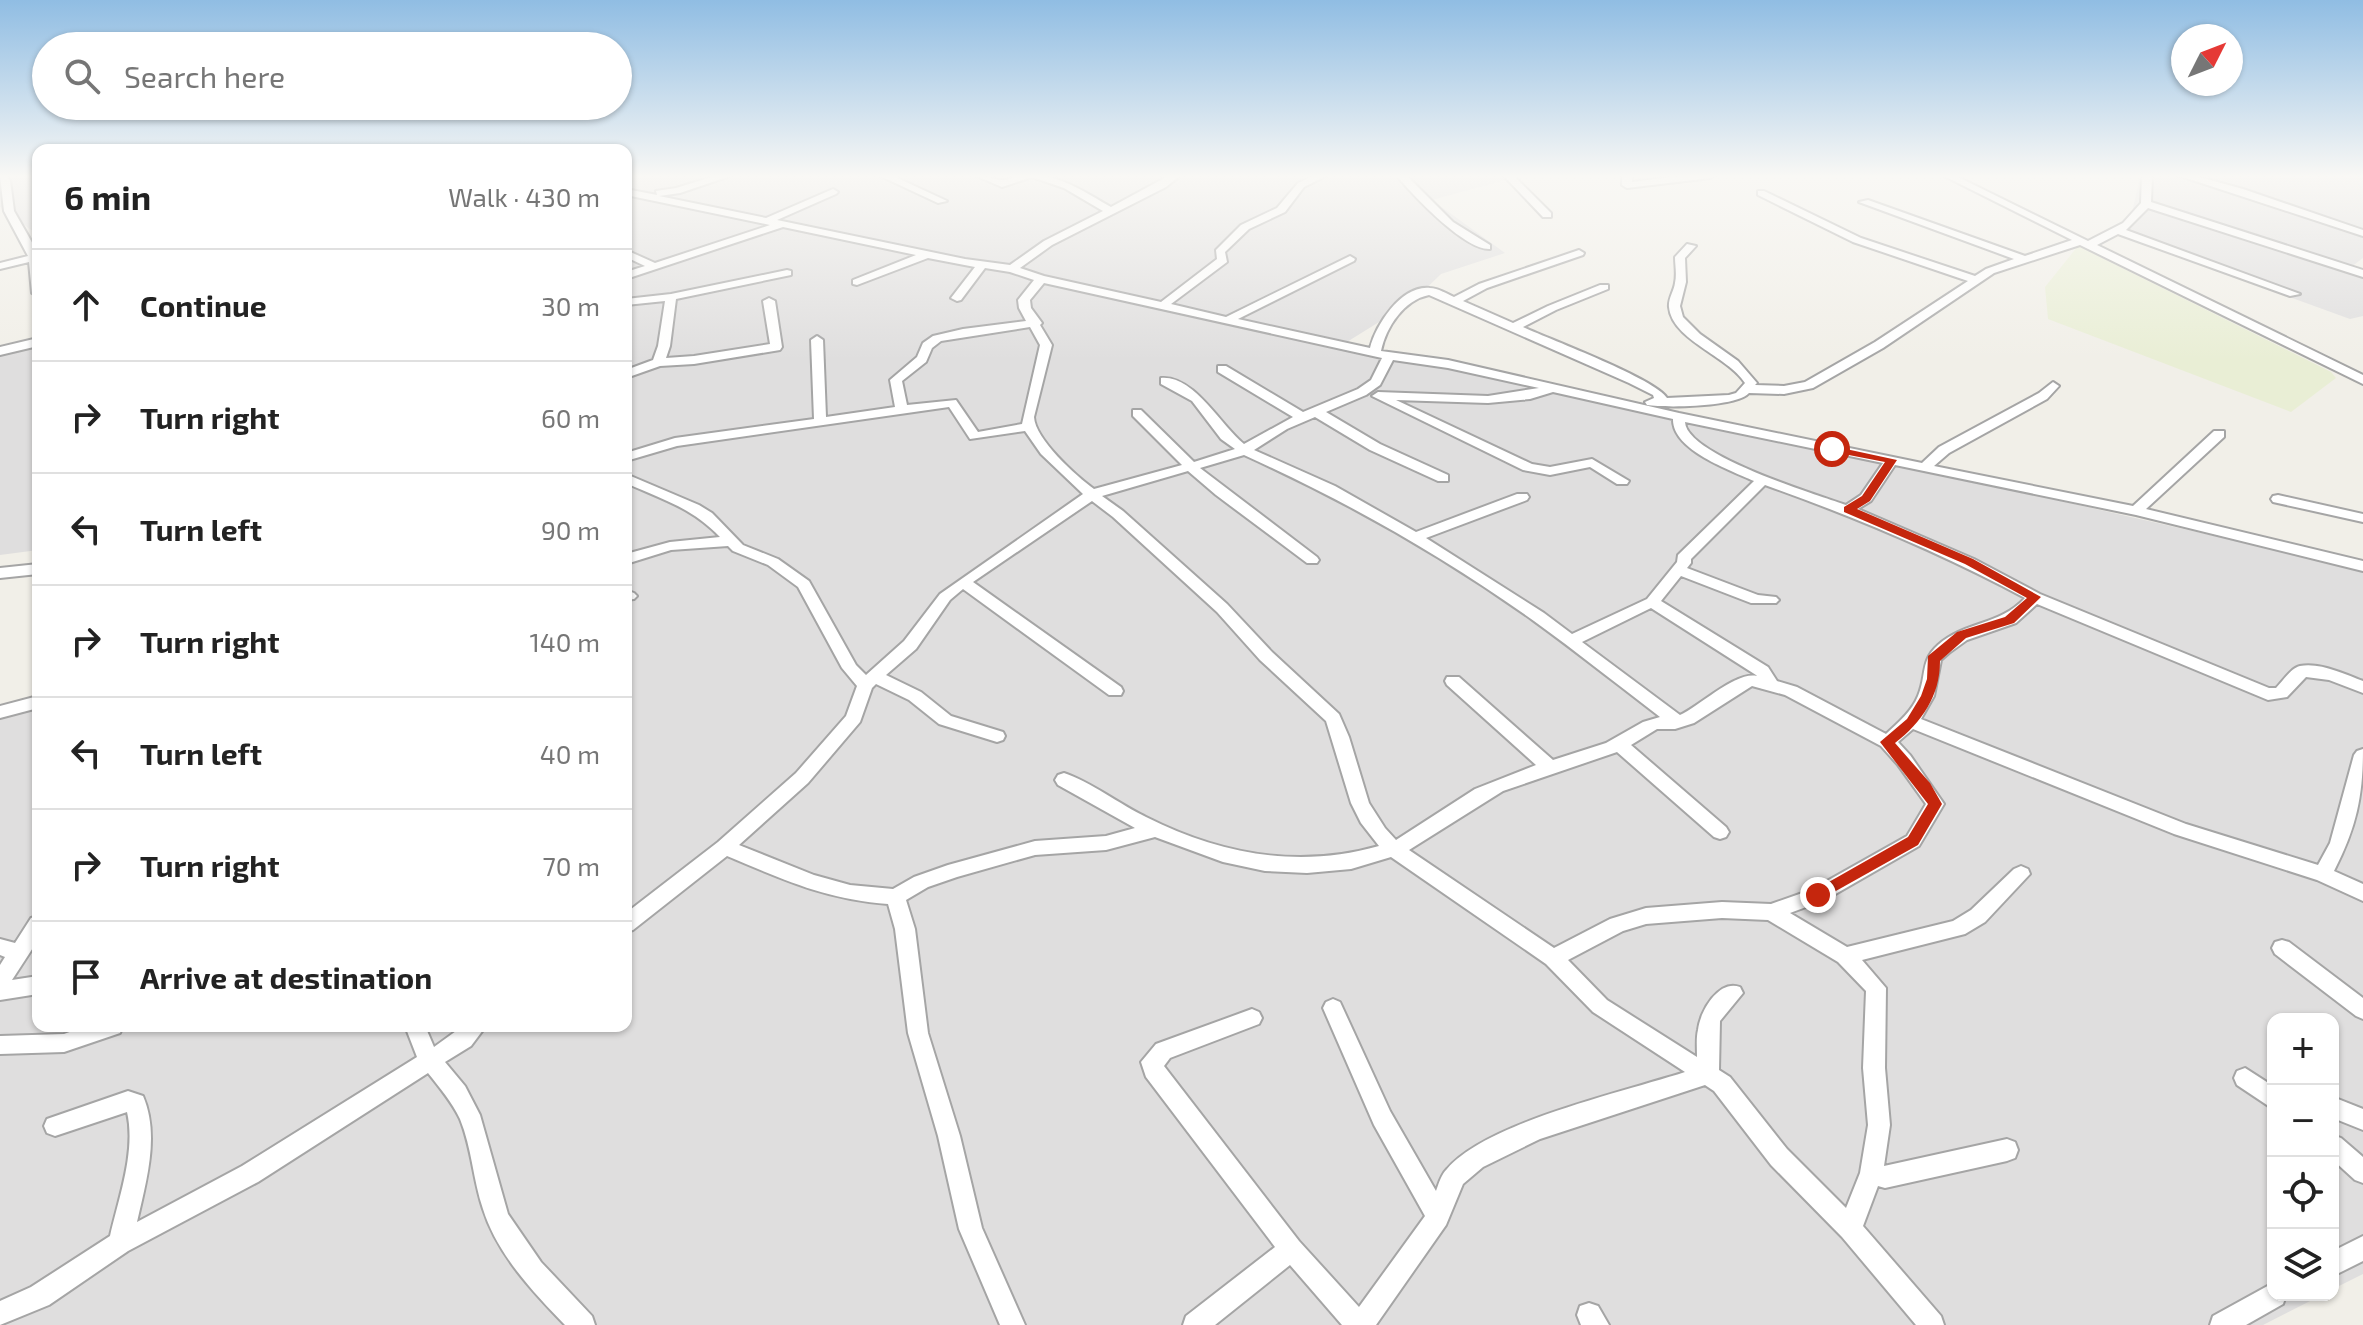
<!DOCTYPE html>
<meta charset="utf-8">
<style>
body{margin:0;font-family:"Exo 2",sans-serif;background:#f6f6f6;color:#222}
.controls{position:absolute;right:24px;bottom:24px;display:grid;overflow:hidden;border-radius:16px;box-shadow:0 2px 6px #0004}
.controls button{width:72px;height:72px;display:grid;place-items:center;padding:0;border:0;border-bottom:2px solid #e0e0e0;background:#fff;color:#222;font:40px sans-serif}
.compass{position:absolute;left:2171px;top:24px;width:72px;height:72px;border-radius:50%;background:#fff;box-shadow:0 2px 6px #0004;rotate:48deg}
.stop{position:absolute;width:24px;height:24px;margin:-18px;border:6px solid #c5260d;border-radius:50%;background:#fff}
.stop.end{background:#c5260d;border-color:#fff;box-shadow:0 2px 8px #0008}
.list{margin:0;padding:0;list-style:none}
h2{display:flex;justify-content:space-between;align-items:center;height:104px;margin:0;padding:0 32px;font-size:34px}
h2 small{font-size:26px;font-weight:400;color:#767676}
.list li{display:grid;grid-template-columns:52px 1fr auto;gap:24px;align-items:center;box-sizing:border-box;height:112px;padding:0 32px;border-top:2px solid #e0e0e0}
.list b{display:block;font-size:30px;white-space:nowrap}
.list em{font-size:26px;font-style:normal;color:#767676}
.icon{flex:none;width:44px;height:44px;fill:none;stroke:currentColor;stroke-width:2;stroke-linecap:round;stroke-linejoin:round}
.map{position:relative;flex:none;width:2363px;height:1325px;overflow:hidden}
.search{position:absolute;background:#fff;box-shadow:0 2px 6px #0004;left:32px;top:32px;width:600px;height:88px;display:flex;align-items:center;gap:20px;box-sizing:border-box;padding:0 28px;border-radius:44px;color:#767676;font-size:30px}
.panel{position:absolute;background:#fff;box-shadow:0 2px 6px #0004;left:32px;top:144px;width:600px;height:888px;border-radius:16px}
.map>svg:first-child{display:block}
</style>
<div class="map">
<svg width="2363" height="1325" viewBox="0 0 2363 1325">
<rect width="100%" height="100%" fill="#f1efe8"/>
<path fill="#dfdede" d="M0,175h38v60l-38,-28z
M626,175h880l3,4 -77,21 73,53 -64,21 -28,27 -71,44 697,151 324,74v704l-30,15v-270h-60v276h49l-59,30h-2263v-618l38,-10v329h588z
M2140,175h223v83l-12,9 12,5v44l-13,3 -243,-88 24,-13z
M38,341v209l-38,5v-205z"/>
<path fill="#e9eed5" d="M2078,246l253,126 5,6 -45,34 -243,-93 -3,-32z"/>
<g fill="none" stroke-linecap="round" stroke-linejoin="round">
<g stroke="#a5a5a5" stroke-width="4">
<path id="street" d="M0,175h5l5,5 4,31 24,42v43l-6,-3 -3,-31 -29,7v-6l28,-7 -24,-45z
M718,175h15l-53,18 -21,3 107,22 67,-29 5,3 -2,2 -59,26 188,39 45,6 34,-24 59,-30 -39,-23 -32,-11 -30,10 -28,-12c11,0 23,6 31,5 6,-1 12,-5 18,-5 33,-3 60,16 88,32l59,-32h11l-15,12 -114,58 -32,23 24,8 117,26 56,-43 -1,-9 25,-25 36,-17 21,-25 17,-8h13l-24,12 -19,25 -36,17 -24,23 2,10 -56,42 55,13 124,-61 5,3 -1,2 -116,58 132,29c6,-23 31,-63 60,-60 8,0 17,6 24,9l25,-13 100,-34 5,3 -1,2 -96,33 -24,13 50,22 35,-17 52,-21h8v4l-52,21 -33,17c26,12 133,52 144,71l62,-3 7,-2 9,-10c-17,-27 -73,-43 -76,-76 -1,-8 5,-16 6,-24 2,-9 0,-18 0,-26l12,-13 9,2 -11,12 1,24 -6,24 3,11 17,17 38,27 19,22 -2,2 29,1 21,-4 70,-40 93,-61 -115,-39 -95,-47v-4h6l97,47 114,38 11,-7 28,-10 -155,-57 9,-2 157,56 47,-16 -130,-65h12l134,66 35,-18 18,-20 1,-28h10l-1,27 212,68v7l-215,-69 -22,22 174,64 -10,2 -172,-62 -21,11 266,130v9l-283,-139 -86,28 -111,75 -70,40 -29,6 -35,-1c-12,14 -83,15 -102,12l-2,-3 9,-4 -1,-3 -24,-12 -200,-88c-25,5 -43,32 -48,56l67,9 231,53 243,50 17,-16 100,-54 14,-11 6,4 -12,13 -98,54 -15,13 199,40 81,-75h10v6l-78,72 217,52v10l-227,-56 -241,-50 -24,36 -13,8 116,50 66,35 229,94h7c7,-7 15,-20 24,-22 19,-4 45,8 63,15v12l-34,-13 -23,-3 -19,20 -19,3 -231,-96 -21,19 -49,17 -18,13 -8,7 -7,36 -13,23 265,105 132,41 12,-22 24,-88 3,-4 6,-2c0,48 -7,79 -29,122l29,13v17l-46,-21 -143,-46 -261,-105 -15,13 12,13 34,49 -25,42 -94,54 -35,13 57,34 106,-26 18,-11 43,-41 7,-3 7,3 2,5 -45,48 -20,12 -103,26 24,28 -1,80 5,57 -6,41 123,-27 8,3 3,8 -3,8 -8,3 -122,27 -7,-2 -15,40 78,90 3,9h-28l-74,-88 -71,-72 -57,-74 -9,-6 -165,54 -57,28 -20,17 -17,41 -70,100h-34l-52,-60 -75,60h-32l3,-9 89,-69 -129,-170 -5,-15 15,-18 96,-35 7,3 3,6 -3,6 -89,34 -6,8 135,175 60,66 66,-91 -51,-91 -51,-117 3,-6 7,-3 7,3 50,109 46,80c3,-8 5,-16 11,-22 40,-47 177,-77 238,-97l-92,-60 -47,-48 -155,-107 -40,12 -44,4 -42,-2 -42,-9 -68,-25 -49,13 -71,5 -78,22 -29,10 -22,13 9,29 13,104 32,103 22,92 43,97h-25l-41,-96 -21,-93 -30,-103 -13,-104 -7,-25c-63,-5 -104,-24 -161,-48l-94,74 -7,2v-19l92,-71 78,-69 50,-57 11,-30 -15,-18 -44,-81 -30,-22 -35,-14 -5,-5 -57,4 -45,14v-10l44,-12 50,-5c-29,-30 -57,-37 -94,-54v-9l73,31 13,8 31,32 35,14 31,22 47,84 10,10 38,-34 36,-47 143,-100 -42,-40 -16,-23 -55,8 -21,-32 -272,39 -51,15v-8l49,-15 139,-19 -3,-79 6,-4 6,4 3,77 69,-10 -5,-27 27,-23 6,-14 10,-7 30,-7 63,-8 -7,-13 -1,-8 16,-20 -24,-8 -25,-4 -24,32 -4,1 -6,-3 24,-31 -47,-9 -71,27 -4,-1v-4l63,-25 -133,-28 -157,52v-7l19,-6 -19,-9v-7l29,13 115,-38 -144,-30v-6l31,6 -1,-4 20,-3zM1044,283l338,75 -11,22 -13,9 -55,23 -77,-46h-8v6l75,45 -49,27c-23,-18 -50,-69 -83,-66v6l31,17 29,38 14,10 -41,13 -53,-52h-8v6l49,49 -88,24c-18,-13 -59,-50 -60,-72l18,-72 -12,-20 2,-2 -11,-15 -1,-8zM1030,327l10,18 -18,79 -44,8 -22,-32 -49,5 -5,-24 24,-19 6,-14 9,-7zM1393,360l55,8 91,20 -51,8 -110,-4 -6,4 151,74 27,5 40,-8 27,17h10l2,-3 -37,-22 -42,8 -18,-3 -136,-64 92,3 42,-4 23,-7 120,27c-1,31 57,51 81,62l-76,74 -1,7 -30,37 -75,35 -28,-21 -118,-75 101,-38 2,-3 -2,-3h-10l-101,38 -81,-46 -81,-36 33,-21 28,-12 55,33 68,31h10v-6l-68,-31 -54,-32 40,-17 14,-10zM1685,422l198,41 -22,32 -15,10c-29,-10 -160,-50 -161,-83zM1244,455c102,46 199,101 290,166 43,31 84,64 126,96l-17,5 -37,21 -53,17 -94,-83h-12l-2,4 2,4 89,80 -61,24 -79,51 -11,-12 -16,-25 -20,-66 -10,-23 -67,-62 -45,-48 -104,-93 -21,-15 86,-25 28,24 91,68h10l2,-3 -2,-3 -117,-89zM1765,485c90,32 176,68 260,113 -26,28 -60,23 -87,47 -18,16 -11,30 -20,51 -6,15 -20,27 -32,38l-89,-47 -20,-6 -9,-14 -107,-66 20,-25 70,27h25l3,-3 -3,-3 -18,-2 -71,-27 4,-5v-4zM1092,501l21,16 104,95 43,48 66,61 25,82 10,20 18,23c-80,23 -160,8 -233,-29 -25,-12 -57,-36 -82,-44l-6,2 -3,5 3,5 77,43 -29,8 -71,5 -87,24 -34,12 -21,12 -43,-4 -36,-10 -75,-30 69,-62 52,-61 12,-34 4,-4 33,16 30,24 58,18 6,-2 2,-4 -2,-4 -52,-16 -30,-24 -35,-17 30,-26 34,-49 13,-11 146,106h12l2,-4 -2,-4 -148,-105zM1651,608l105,67 1,1c-21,-5 -57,30 -77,39l-98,-73zM1752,686l33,9 96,51 17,19 28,39 -19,32 -96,54 -40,14 -49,-2 -76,6 -36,11 -56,29 -145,-98 94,-59 114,-39 97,85 6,2 6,-2 3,-5 -3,-5 -95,-82 26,-16h18l19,-6zM1722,918l46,2 70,42 28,29 -3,77 5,57 -8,48 -14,35 -59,-59 -57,-72 -11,-7 1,-49 23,-28 -3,-6c-21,-8 -40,24 -42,43 -2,8 -1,18 -1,27l-90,-57 -39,-40 55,-29 23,-7z
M878,175h13l56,26 -9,2z
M1396,175h10l47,47 37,23v4c-26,1 -77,-54 -94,-74z
M1503,175h10l38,38v4h-8z
M1622,175h10v7l55,-7h28l-5,3 -83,10 -5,-3z
M2177,175h15l51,14 120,41v6z
M787,270l4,1v4l-115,24 -6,47 -4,12 28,-2 76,-12 -7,-43 6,-3 6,3 7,46 -2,3 -86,14 -34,2 -34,12v-8l27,-10 5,-14 7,-45 -39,4v-6l45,-5z
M38,338v8l-38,9v-8z
M2278,495l85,19v8l-90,-20 -2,-3 2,-3z
M38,564v10l-38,4v-10z
M626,590l8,3 3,3 -3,3 -8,1z
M38,696v12l-38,10v-12z
M38,916v24l-26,40 26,-4v18l-38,6v-35l5,-8 -5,-2v-16l15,4 16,-25z
M2282,940l7,2 74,56v21l-7,-3 -81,-62 -3,-6 3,-6z
M86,1026h37l-3,7 -56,19 -64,2v-18l64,-2z
M405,1026h20l9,21 29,-21h23l-15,20 -26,16 20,24 15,29 28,99 33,48 51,54 3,9h-30c-32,-33 -68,-71 -82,-116 -10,-29 -11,-61 -23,-90 -8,-17 -20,-31 -32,-46l-170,109 -130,69 -79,54 -49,20v-24l31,-14 79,-51c9,-39 26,-85 17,-124l-72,24 -8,-3 -3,-7 3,-7 81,-28 15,5c17,39 3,86 -6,126l105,-56 175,-109z
M2245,1068l28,18v23l-36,-24 -3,-7 3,-7z
M2333,1097l30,12v21l-30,-12z
M2333,1135l8,3 22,19v26l-8,-3 -22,-20z
M2363,1236v25l-30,15v-25z
M2273,1283v12h13l-3,9 -37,21h-36l3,-9z
M1589,1303l9,3 11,19h-28l-4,-10 3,-9z"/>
</g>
<use href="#street" fill="#fff" fill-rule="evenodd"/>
</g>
<linearGradient id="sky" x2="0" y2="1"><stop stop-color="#90bde3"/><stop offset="0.49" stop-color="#f9f8f5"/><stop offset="1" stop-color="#f9f8f5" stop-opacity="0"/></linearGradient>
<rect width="2363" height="360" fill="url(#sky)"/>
<path fill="#c5260d" d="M1832,446l65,14 -27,41 -13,8 116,50 68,38 -27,26 -48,15 -26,23c0,35 -18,61 -45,82l35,40 12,21 -24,41 -100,56 -7,-6 2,-4 95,-54 20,-33 -48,-62 27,-23 14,-23 6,-17 1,-23 29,-24 48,-15 22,-19 -62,-34 -121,-52v-5l18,-11 23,-34 -57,-11v-4z"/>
</svg>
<div class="controls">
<button>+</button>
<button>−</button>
<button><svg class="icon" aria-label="locate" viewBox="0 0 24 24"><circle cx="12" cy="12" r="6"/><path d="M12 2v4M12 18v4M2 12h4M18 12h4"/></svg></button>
<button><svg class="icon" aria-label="layers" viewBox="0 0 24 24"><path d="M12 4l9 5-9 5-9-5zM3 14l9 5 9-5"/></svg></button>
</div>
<svg class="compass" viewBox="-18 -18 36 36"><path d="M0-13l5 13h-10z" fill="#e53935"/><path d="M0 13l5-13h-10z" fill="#767676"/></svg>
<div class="stop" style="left:1832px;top:449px"></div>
<div class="stop end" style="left:1818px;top:895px"></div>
<div class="search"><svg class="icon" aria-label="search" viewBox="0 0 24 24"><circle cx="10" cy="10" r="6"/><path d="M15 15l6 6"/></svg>Search here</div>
<section class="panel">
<h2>6 min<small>Walk · 430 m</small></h2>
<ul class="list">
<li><svg class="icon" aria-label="ahead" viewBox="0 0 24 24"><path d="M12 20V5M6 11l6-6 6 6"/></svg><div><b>Continue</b></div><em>30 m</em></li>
<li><svg class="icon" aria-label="right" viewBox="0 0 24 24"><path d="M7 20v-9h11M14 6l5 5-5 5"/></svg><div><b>Turn right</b></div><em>60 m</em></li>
<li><svg class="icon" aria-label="left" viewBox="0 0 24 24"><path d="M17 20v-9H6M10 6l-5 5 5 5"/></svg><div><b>Turn left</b></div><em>90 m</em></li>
<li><svg class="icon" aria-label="right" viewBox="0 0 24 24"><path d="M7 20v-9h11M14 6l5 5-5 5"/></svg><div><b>Turn right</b></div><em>140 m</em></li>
<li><svg class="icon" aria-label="left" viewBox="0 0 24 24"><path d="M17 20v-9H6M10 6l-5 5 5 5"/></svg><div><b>Turn left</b></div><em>40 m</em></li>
<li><svg class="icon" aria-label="right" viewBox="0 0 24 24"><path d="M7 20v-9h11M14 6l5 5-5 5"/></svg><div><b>Turn right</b></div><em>70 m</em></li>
<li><svg class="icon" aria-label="arrive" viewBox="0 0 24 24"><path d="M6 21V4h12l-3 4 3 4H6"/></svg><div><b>Arrive at destination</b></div></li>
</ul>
</section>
</div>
